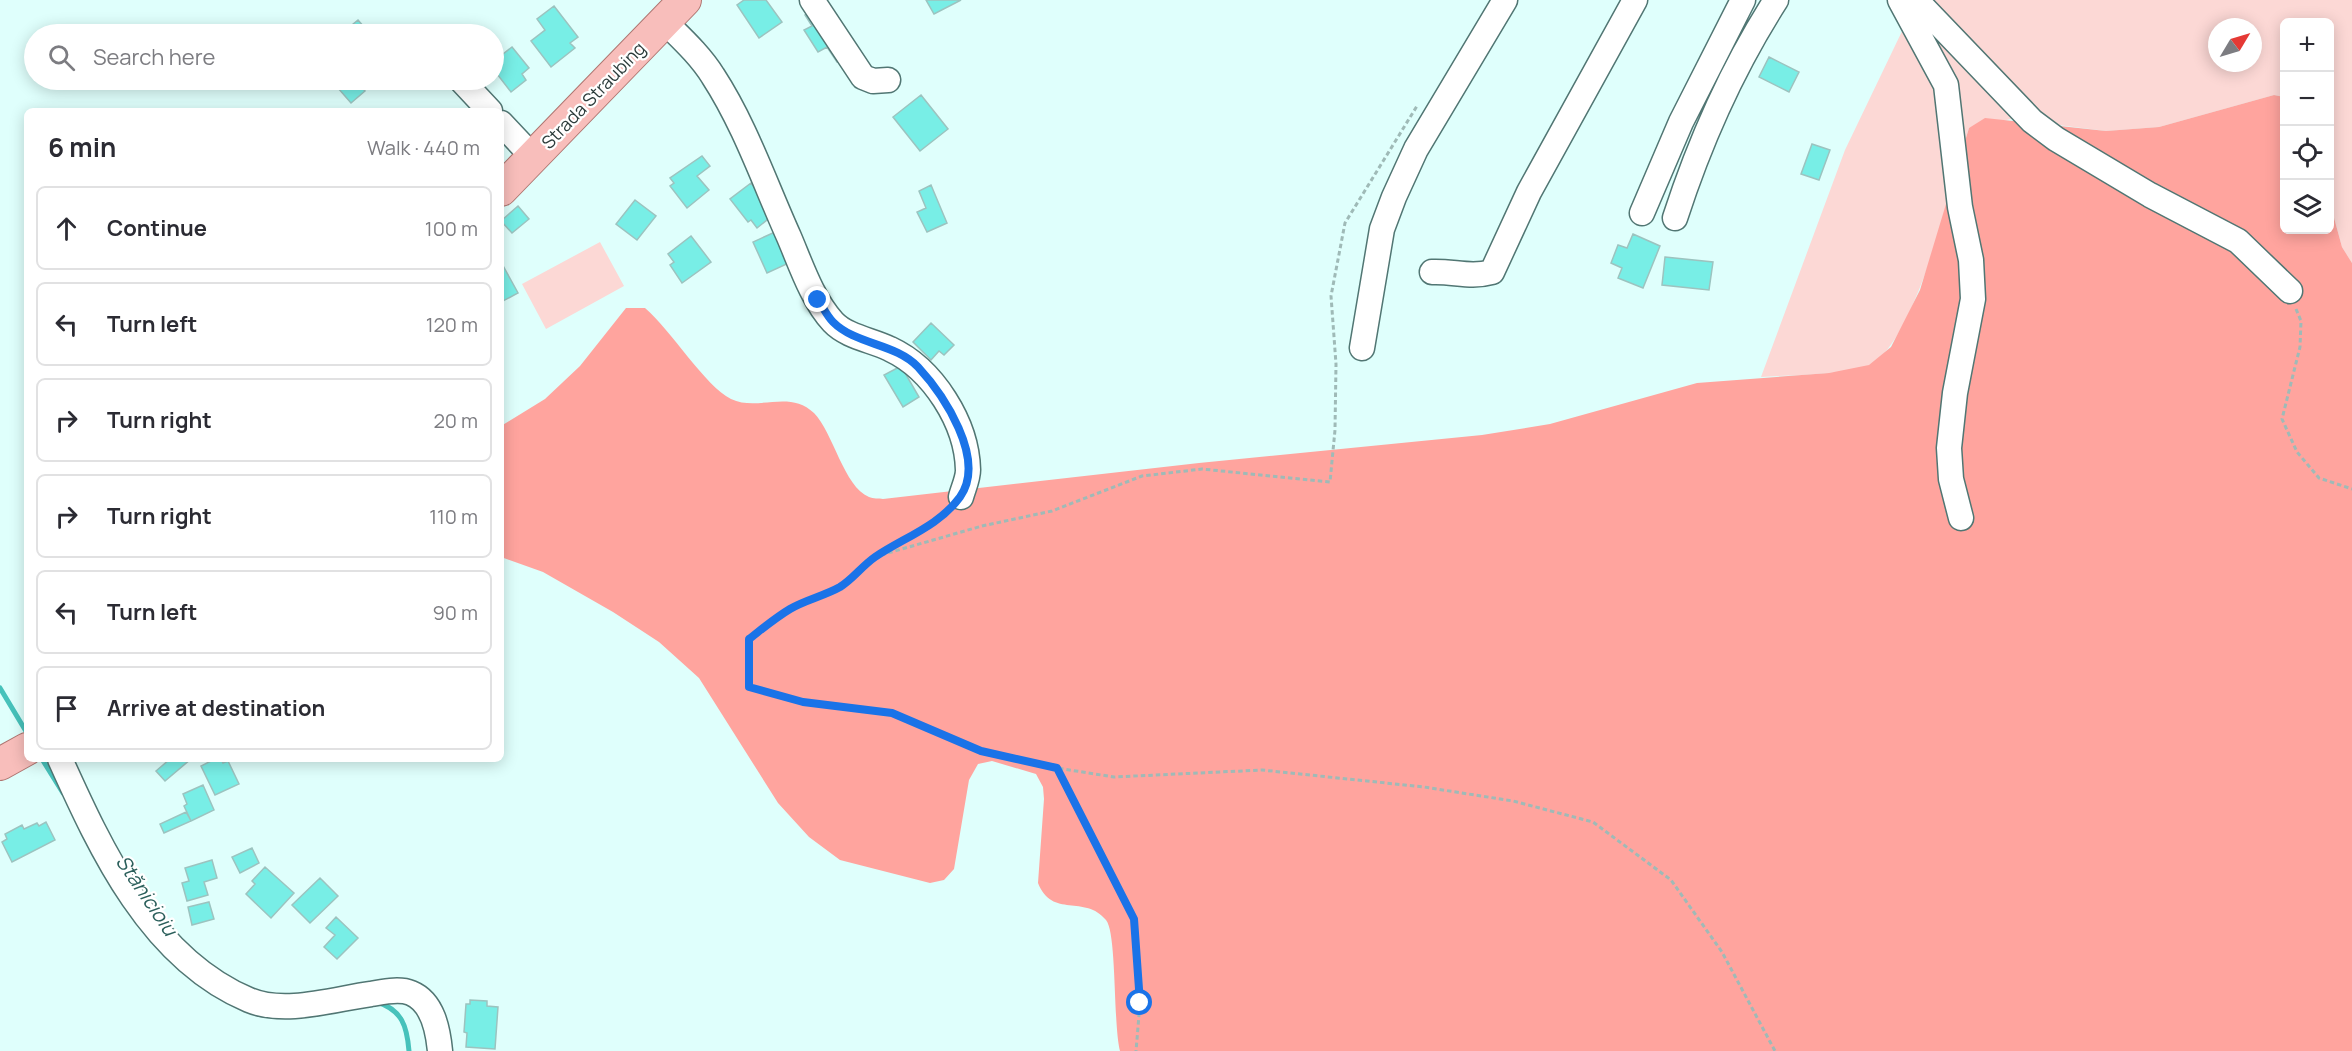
<!DOCTYPE html>
<meta charset="utf-8">
<style>
body{margin:0;font-family:Manrope,sans-serif;background:#f7f7f7;color:#2b2b33}
.controls{position:absolute;right:18px;top:18px;display:grid;overflow:hidden;border-radius:9px;box-shadow:0 3px 15px #0003}
.controls button{width:54px;height:54px;display:grid;place-items:center;padding:0;border:0;border-bottom:2px solid #e1e1e2;background:#fff;color:#2b2b33;font:30px sans-serif}
.compass{position:absolute;left:2208px;top:18px;width:54px;height:54px;border-radius:50%;background:#fff;box-shadow:0 3px 15px #0003;rotate:52deg}
.stop{position:absolute;width:18px;height:18px;margin:-14px;border:4px solid #1a73e8;border-radius:50%;background:#fff}
.stop.end{background:#1a73e8;border-color:#fff;box-shadow:0 2px 6px #0008}
.list{margin:0;padding:0;list-style:none}
h2{display:flex;justify-content:space-between;align-items:center;height:78px;margin:0;padding:0 24px;font-size:26px}
h2 small{font-size:20px;font-weight:400;color:#7c7c81}
.list li{display:grid;grid-template-columns:39px 1fr auto;gap:18px;align-items:center;box-sizing:border-box;height:84px;margin:0 12px 12px;padding:0 12px;border:2px solid #e1e1e2;border-radius:9px}
.list b{display:block;font-size:22px;white-space:nowrap}
.list em{font-size:20px;font-style:normal;color:#7c7c81}
.icon{flex:none;width:33px;height:33px;fill:none;stroke:currentColor;stroke-width:2;stroke-linecap:round;stroke-linejoin:round}
.map{position:relative;flex:none;width:2352px;height:1051px;overflow:hidden}
.search{position:absolute;background:#fff;box-shadow:0 3px 15px #0003;left:24px;top:24px;width:480px;height:66px;display:flex;align-items:center;gap:15px;box-sizing:border-box;padding:0 21px;border-radius:33px;color:#7c7c81;font-size:22px}
.panel{position:absolute;background:#fff;box-shadow:0 3px 15px #0003;left:24px;top:108px;width:480px;height:654px;border-radius:9px}
.map>svg:first-child{display:block}
</style>
<div class="map">
<svg width="2352" height="1051" viewBox="0 0 2352 1051">
<rect width="100%" height="100%" fill="#dffffc"/>
<path fill="#fcd8d5" fill-rule="evenodd" d="M1917,0h435v263l-10,-16 -12,-44v-181h-46v75l-10,-2 -115,32 -53,4 -95,-12 -42,9c-16,52 -52,212 -99,237 -21,10 -84,10 -109,12l84,-227zM2217,27h36v36h-36z
M600,242l24,44 -78,43 -24,-45z"/>
<path fill="#ffa49e" d="M2274,95l10,2v133h46v-27l12,44 10,16v788h-1232c-7,-27 -3,-118 -14,-131 -21,-26 -54,-1 -68,-37l6,-84 -1,-12 -7,-13 -44,-13 -14,3 -9,16 -15,89 -10,11 -14,3 -90,-23 -31,-23 -31,-34 -79,-125 -40,-36 -46,-30 -70,-40 -42,-15v-131l44,-27 35,-33 46,-58h19c26,22 60,78 86,91 27,13 58,-10 83,14 19,19 30,74 55,84 4,2 10,1 14,2l316,-36 283,-28 68,-11 147,-41 132,-10 40,-8 22,-18 29,-57 49,-162 16,-10 121,13 53,-4z"/>
<g fill="none" stroke-linecap="round" stroke-linejoin="round">
<path stroke="#47c2bb" stroke-width="5" d="M0,688l27,45
M42,759l21,34
M377,1002c25,8 30,24 32,49"/>
</g>
<path fill="#78eee6" stroke="#9cc3bf" stroke-width="1.5" d="M744,0h22l16,22 -23,16 -22,-33z
M926,0h35l-27,14z
M554,6l24,31 -8,6 5,5 -24,19 -20,-26 14,-11 -8,-11z
M815,9l30,48 -8,5 -10,-15 -9,5 -14,-22 8,-4 -7,-11z
M358,20l12,14h-29z
M512,47l17,21 -7,6 4,6 -15,12 -17,-22v-9z
M1769,57l30,15 -10,20 -30,-15z
M331,80h31l-4,3 7,8 -14,12z
M921,95l27,34 -28,22 -27,-34z
M1812,144l18,6 -11,30 -18,-6z
M702,156l8,10 -13,10 12,14 -22,18 -17,-22 4,-3 -4,-5z
M751,183l17,22 4,11 -15,12 -6,-8 -3,2 -18,-23z
M931,185l16,38 -20,9 -10,-20 9,-4 -7,-17z
M635,200l21,16 -19,24 -21,-16z
M518,206l11,13 -17,14 -11,-12z
M775,232l14,31 -22,10 -14,-31z
M1633,234l27,12 -17,42 -25,-10 4,-10 -11,-5 7,-18 9,3z
M691,236l20,26 -29,21 -12,-18 4,-3 -6,-8z
M1665,257l48,5 -4,28 -47,-5z
M501,262l17,31 -17,9z
M931,323l23,22 -10,10 -5,-4 -8,9 -18,-18z
M901,366l18,31 -16,10 -19,-32z
M170,759h21l-26,22 -9,-10z
M215,759h6l2,4 5,-2 11,23 -24,11 -14,-29z
M203,785l11,25 -23,11 -7,-15 3,-2 -4,-10z
M186,812l5,9 -27,12 -4,-9z
M46,822l9,18 -43,22 -10,-20 5,-3 -2,-5 17,-9 2,4 13,-6 2,3z
M252,848l7,15 -19,10 -8,-16z
M212,860l5,18 -13,4 4,13 -21,6 -5,-18 7,-2 -4,-13z
M265,867l29,26 -23,25 -25,-24 9,-10 -3,-3z
M320,878l18,18 -28,27 -18,-18z
M209,902l5,17 -22,6 -4,-18z
M336,917l22,21 -21,21 -13,-12 11,-12 -9,-7z
M470,1000l17,1v5l11,1 -3,42 -29,-2 1,-14 -3,-1 2,-28h4z"/>
<g fill="none" stroke-linecap="round" stroke-linejoin="round">
<g stroke="#517673" stroke-width="27">
<path id="minor" d="M812,0l51,77 10,4 15,-1
M1900,0l46,85 14,122 11,53 2,39 -18,94 -6,55 2,31 10,39
M1916,0l116,121 24,18 94,56 88,46 52,50
M664,21c17,17 36,34 49,55 32,49 52,108 76,161 12,28 23,62 44,85 14,15 39,18 57,27 43,20 77,74 78,121 0,9 -5,19 -7,27
M461,80l29,31
M501,123l32,34
M1642,213l39,-91 62,-122
M1675,218c25,-77 58,-151 101,-218
M1432,272c22,-1 38,6 60,0l37,-80 106,-192
M1362,348l20,-119 12,-32 22,-48 89,-149
M60,759c41,91 91,200 189,241 36,15 85,-1 122,-6 12,-2 28,-6 40,-1 22,9 27,37 29,58"/>
</g>
<g stroke="#ae7570" stroke-width="34">
<path id="major" d="M501,190l184,-190
M0,764l27,-15"/>
</g>
<path stroke="#9fbab7" stroke-width="3" stroke-dasharray="4.5 3" stroke-linecap="butt" d="M2296,309l5,12 -1,26 -18,72 15,33 22,26 33,11
M946,510l-21,19 -51,29 -34,29 -50,22 -41,30v48l54,15 89,11 89,38 76,17 57,9 148,-7 162,17 89,14 80,21 78,58 51,72 53,99
M881,555l101,-29 70,-15 90,-35 60,-7 128,13 5,-52 1,-66 -5,-68 14,-73 72,-117
M1057,769l77,150 6,84 -4,48"/>
<use href="#minor" stroke="#fff" stroke-width="24"/>
<use href="#major" stroke="#f8bebb" stroke-width="32"/>
</g>
<g fill="none" stroke-linecap="round" stroke-linejoin="round">
<path stroke="#1a73e8" stroke-width="8" d="M818,300c5,7 9,16 15,22 23,23 62,21 85,45 25,27 69,92 42,130 -21,29 -57,41 -85,60 -13,9 -22,22 -35,30 -16,9 -35,13 -50,22 -15,9 -28,20 -41,30v48l54,15 89,11 89,38 76,17 77,151 6,84"/>
</g>
<g text-anchor="middle" dominant-baseline="central" stroke-width="4.5" stroke-linejoin="round" paint-order="stroke">
<g font-size="18" fill="#2c3c3b" stroke="#fff">
<text transform="translate(593 95) rotate(-46)">Strada Straubing</text>
</g>
<g font-size="20" font-style="italic" fill="#2b5f5b" stroke="#fff">
<text transform="translate(147 895) rotate(56)">Stănicioiu</text>
</g>
</g>
</svg>
<div class="controls">
<button>+</button>
<button>−</button>
<button><svg class="icon" aria-label="locate" viewBox="0 0 24 24"><circle cx="12" cy="12" r="6"/><path d="M12 2v4M12 18v4M2 12h4M18 12h4"/></svg></button>
<button><svg class="icon" aria-label="layers" viewBox="0 0 24 24"><path d="M12 4l9 5-9 5-9-5zM3 14l9 5 9-5"/></svg></button>
</div>
<svg class="compass" viewBox="-18 -18 36 36"><path d="M0-13l5 13h-10z" fill="#e53935"/><path d="M0 13l5-13h-10z" fill="#7c7c81"/></svg>
<div class="stop" style="left:1140px;top:1003px"></div>
<div class="stop end" style="left:818px;top:300px"></div>
<div class="search"><svg class="icon" aria-label="search" viewBox="0 0 24 24"><circle cx="10" cy="10" r="6"/><path d="M15 15l6 6"/></svg>Search here</div>
<section class="panel">
<h2>6 min<small>Walk · 440 m</small></h2>
<ul class="list">
<li><svg class="icon" aria-label="ahead" viewBox="0 0 24 24"><path d="M12 20V5M6 11l6-6 6 6"/></svg><div><b>Continue</b></div><em>100 m</em></li>
<li><svg class="icon" aria-label="left" viewBox="0 0 24 24"><path d="M17 20v-9H6M10 6l-5 5 5 5"/></svg><div><b>Turn left</b></div><em>120 m</em></li>
<li><svg class="icon" aria-label="right" viewBox="0 0 24 24"><path d="M7 20v-9h11M14 6l5 5-5 5"/></svg><div><b>Turn right</b></div><em>20 m</em></li>
<li><svg class="icon" aria-label="right" viewBox="0 0 24 24"><path d="M7 20v-9h11M14 6l5 5-5 5"/></svg><div><b>Turn right</b></div><em>110 m</em></li>
<li><svg class="icon" aria-label="left" viewBox="0 0 24 24"><path d="M17 20v-9H6M10 6l-5 5 5 5"/></svg><div><b>Turn left</b></div><em>90 m</em></li>
<li><svg class="icon" aria-label="arrive" viewBox="0 0 24 24"><path d="M6 21V4h12l-3 4 3 4H6"/></svg><div><b>Arrive at destination</b></div></li>
</ul>
</section>
</div>
